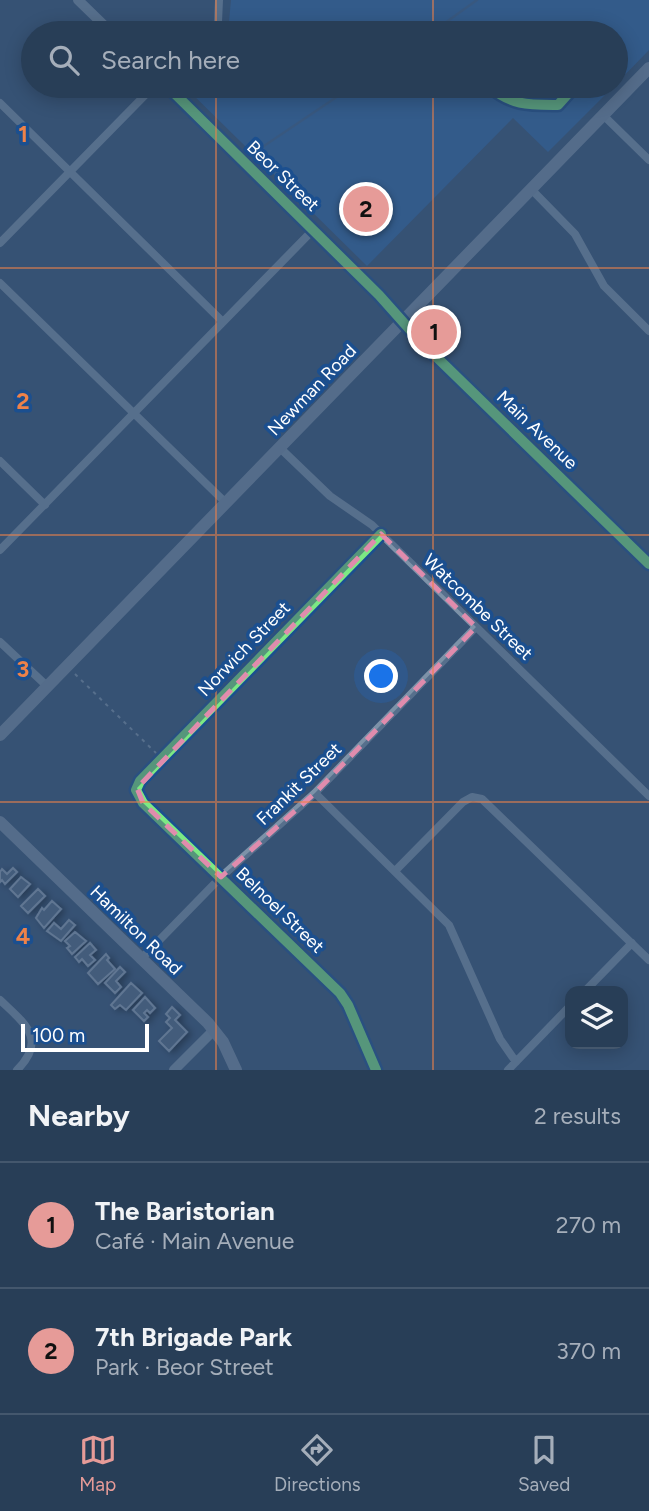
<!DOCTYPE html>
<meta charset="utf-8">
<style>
body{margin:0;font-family:Figtree,sans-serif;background:#344961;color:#f1f3f6}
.controls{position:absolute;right:21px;bottom:21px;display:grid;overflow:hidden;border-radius:14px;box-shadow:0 4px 18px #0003}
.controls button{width:63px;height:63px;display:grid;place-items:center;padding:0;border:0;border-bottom:2px solid #44576d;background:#283e57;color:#f1f3f6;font:35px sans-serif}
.scale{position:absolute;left:21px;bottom:18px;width:128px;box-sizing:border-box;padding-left:7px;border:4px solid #fff;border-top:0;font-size:19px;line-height:24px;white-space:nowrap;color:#fff;-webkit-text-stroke:5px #1b4f8f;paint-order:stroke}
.you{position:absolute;left:382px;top:677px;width:24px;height:24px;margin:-18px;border:5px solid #fff;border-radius:50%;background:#1a73e8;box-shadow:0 0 0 10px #1a73e833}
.badge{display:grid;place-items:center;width:46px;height:46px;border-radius:50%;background:#e69b98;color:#111;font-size:23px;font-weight:700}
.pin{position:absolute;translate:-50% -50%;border:4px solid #fff;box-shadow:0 2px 7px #0006}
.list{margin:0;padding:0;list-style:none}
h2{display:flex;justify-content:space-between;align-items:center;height:91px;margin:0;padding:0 28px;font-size:30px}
h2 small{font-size:23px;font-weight:400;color:#a5aeba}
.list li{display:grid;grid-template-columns:46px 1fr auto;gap:21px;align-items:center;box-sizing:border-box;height:126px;padding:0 28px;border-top:2px solid #44576d}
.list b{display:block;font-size:26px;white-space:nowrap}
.list p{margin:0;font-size:23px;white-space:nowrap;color:#a5aeba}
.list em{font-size:23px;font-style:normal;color:#a5aeba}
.icon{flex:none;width:38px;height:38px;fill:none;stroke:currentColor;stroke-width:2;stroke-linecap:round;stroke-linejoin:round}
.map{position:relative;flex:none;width:649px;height:1070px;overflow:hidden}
.search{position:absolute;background:#283e57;box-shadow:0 4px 18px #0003;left:21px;right:21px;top:21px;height:77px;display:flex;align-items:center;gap:18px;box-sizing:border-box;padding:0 24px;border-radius:38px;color:#a5aeba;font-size:26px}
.sheet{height:343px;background:#283e57}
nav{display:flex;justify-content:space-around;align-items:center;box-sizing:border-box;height:98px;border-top:2px solid #44576d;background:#283e57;font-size:19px;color:#a5aeba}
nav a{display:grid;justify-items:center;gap:4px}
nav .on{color:#e69b98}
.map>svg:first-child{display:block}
</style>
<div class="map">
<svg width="649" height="1070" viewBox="0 0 649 1070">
<defs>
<filter id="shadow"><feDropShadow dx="4" dy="2" stdDeviation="3.5" flood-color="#0009"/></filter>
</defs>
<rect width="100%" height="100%" fill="#365274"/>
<path fill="#2f66a5" d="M231,0h418v50l-33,34v-51h-388z
M184,86h430l-66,66 -35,-34 -146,148z"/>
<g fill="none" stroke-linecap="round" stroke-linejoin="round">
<path stroke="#3b618d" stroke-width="2.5" d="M431,33l46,-33
M258,150l95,-64"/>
</g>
<path fill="#526984" stroke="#92a2b6" stroke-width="2" filter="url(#shadow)" d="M13,868l4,4 -12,12 -3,-4 -2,2v-10l2,-3 5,5z
M21,877l9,7 -12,13 -8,-8z
M38,889l7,7 -17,17 -7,-7z
M52,901l9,8 -17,19 -8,-10 6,-10 2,2z
M69,920l6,5 -14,16 -14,-10 7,-8 7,6z
M75,932l11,9 -14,13 -5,-6 3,-2 -5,-5z
M90,943l6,7 -6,5 5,5 -7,6 -6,-7 -3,3 -4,-5z
M106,954l3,4 -2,2 8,9 -17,15 -10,-11z
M120,967l5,5 -9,9 5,6 -6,6 -10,-10z
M131,983l11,10 -16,17 -6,-5 -5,4 -4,-4z
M145,997l10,11 -5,5 -3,-3 -3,3 4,4 -4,4 -11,-11z
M172,1007l8,8 -5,5 12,12 -18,19 -10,-10 13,-13 -6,-6 4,-4 -4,-4z"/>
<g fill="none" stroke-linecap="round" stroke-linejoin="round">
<path stroke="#7d92a8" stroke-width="2" stroke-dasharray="3.5 5" stroke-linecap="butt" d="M75,674l81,79"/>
<path stroke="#7d92a8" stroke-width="8" d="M209,33l9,-11 1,-22
M0,103l223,219
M603,115l46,45
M531,189l44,45 29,52 45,45
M0,243l154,-157
M0,283l226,220
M280,448l50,48 42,29 277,271
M0,461l45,44
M0,550l313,-320
M0,642l48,45
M315,793l134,132 51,114 16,23
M395,871l68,-69 9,-5 10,2 167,161
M140,960l81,-83 94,-84 161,-166
M585,991l47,-48
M0,1000c24,23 48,39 17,70
M376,1070l-28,-65 -8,-12 -197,-190 -7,-13 4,-9 241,-247
M508,1070l62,-64"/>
<path stroke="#7d92a8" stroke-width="10" d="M78,0l34,33
M167,86l212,209 41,46 229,223
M174,1070l40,-40"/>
<path stroke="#798da4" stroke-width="12" d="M0,735l649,-667
M0,822l208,201 15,19 13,28"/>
<g stroke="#1b4f8f" stroke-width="15">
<path id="cycleway" d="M167,86l212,209 41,46 229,223
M489,86c23,20 40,19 69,19l17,-19
M376,1070l-28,-65 -8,-12 -197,-190 -7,-13 4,-9 241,-247"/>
</g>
<use href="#cycleway" stroke="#7ce984" stroke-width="10"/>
</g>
<path d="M0 0H649V1070H0ZM381,534l95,93 -161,166 -94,84 -78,-74 -6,-15z" fill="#365274" fill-opacity=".55" fill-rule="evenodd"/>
<path fill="none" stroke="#e08cad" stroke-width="5" stroke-dasharray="14 9" stroke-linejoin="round" d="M381,534l95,93 -161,166 -94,84 -78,-74 -6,-15z"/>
<path fill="none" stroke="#ee8249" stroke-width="2" stroke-opacity="0.55" d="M216,0v33M433,0v33M216,86v984M433,86v984M0,268h649M0,535h649M0,802h649"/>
<g text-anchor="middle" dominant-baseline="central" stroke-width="7" stroke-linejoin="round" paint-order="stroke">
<g font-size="18" fill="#fff" stroke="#1b4f8f">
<text transform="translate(283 176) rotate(44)">Beor Street</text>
<text transform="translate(312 390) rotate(-46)">Newman Road</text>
<text transform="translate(537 430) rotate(44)">Main Avenue</text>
<text transform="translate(478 607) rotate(44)">Watcombe Street</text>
<text transform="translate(244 649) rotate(-46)">Norwich Street</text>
<text transform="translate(299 784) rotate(-44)">Frankit Street</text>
<text transform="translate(280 910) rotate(44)">Belnoel Street</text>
<text transform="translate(136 930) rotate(44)">Hamilton Road</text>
</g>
</g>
<g font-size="23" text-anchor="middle" font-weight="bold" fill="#ee8249" stroke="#1b4f8f" stroke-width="7" stroke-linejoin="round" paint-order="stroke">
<text x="23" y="142">1</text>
<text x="23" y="409">2</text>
<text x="23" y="677">3</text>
<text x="23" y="944">4</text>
</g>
</svg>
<div class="controls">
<button><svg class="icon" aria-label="layers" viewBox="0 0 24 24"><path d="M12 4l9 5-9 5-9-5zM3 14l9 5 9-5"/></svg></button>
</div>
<div class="scale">100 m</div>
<div class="you"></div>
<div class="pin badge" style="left:434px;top:332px">1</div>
<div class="pin badge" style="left:366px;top:209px">2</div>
<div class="search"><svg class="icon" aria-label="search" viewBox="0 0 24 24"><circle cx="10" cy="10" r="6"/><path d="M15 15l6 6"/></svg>Search here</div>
</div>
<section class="sheet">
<h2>Nearby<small>2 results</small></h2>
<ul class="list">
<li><span class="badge">1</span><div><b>The Baristorian</b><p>Café · Main Avenue</p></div><em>270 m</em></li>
<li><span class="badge">2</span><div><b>7th Brigade Park</b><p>Park · Beor Street</p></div><em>370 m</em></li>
</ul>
</section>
<nav>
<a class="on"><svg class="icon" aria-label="map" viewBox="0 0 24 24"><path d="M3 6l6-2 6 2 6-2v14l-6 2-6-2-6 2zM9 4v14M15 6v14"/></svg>Map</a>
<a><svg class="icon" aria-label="directions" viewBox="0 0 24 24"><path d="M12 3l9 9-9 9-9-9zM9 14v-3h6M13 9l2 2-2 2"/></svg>Directions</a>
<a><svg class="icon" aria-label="saved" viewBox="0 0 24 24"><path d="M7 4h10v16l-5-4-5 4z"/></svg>Saved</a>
</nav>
